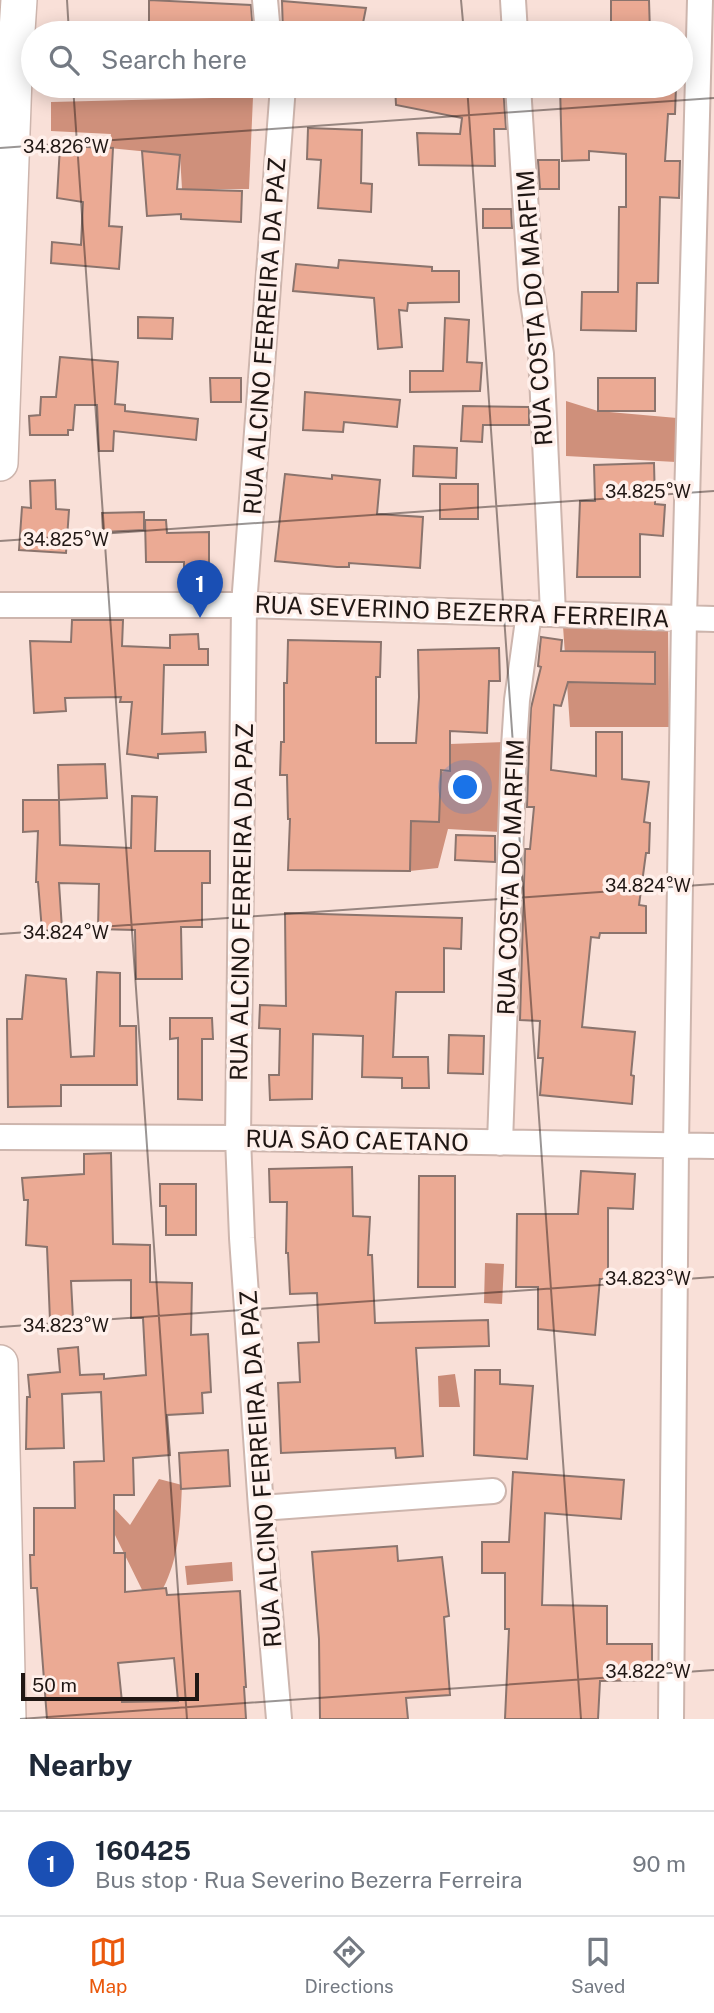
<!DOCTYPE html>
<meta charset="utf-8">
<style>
body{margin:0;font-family:"Public Sans",sans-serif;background:#f2f2f3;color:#1f2937}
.scale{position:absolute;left:21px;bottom:18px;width:178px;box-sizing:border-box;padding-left:7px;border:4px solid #201714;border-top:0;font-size:19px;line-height:24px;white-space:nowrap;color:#201714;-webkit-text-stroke:5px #fff0eb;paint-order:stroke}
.you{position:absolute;left:466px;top:788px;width:24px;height:24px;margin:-18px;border:5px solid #fff;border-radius:50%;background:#1a73e8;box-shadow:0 0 0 10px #1a73e833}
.badge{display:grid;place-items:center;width:46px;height:46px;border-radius:50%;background:#ea580c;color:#fff;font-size:23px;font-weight:700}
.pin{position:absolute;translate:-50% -58px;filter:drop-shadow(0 2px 4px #0008)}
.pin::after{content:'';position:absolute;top:37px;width:24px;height:21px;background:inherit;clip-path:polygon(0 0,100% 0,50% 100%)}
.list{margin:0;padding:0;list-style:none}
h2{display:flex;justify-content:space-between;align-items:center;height:91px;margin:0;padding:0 28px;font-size:30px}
h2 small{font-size:23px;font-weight:400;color:#747a83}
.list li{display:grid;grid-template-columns:46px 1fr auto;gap:21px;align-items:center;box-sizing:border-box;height:105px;padding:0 28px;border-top:2px solid #e0e1e3}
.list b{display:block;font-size:26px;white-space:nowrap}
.list p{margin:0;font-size:23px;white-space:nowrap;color:#747a83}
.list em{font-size:23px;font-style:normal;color:#747a83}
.icon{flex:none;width:38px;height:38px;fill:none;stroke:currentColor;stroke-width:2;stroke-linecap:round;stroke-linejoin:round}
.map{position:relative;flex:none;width:714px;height:1719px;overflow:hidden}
.search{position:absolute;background:#fff;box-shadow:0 4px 18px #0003;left:21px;right:21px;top:21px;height:77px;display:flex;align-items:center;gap:18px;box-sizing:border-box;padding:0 24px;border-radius:38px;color:#747a83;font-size:26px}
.sheet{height:196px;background:#fff}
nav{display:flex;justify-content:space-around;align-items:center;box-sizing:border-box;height:98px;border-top:2px solid #e0e1e3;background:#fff;font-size:19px;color:#747a83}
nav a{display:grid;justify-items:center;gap:4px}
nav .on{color:#ea580c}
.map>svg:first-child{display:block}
</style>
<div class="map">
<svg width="714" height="1719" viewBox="0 0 714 1719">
<rect width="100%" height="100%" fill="#f9e0d8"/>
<path fill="#cf907b" d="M253,97l-4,92h-67l-2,-34 -71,-7 2,-14 -60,-3v-29z
M566,401l32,10 79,7 -1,44 -110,-6z
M563,626l105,1 1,100h-99z
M505,742l-5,90 -52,-3 -10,39 -28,3v-40l-14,-57 53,-3 1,-27z
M159,1479l23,6c-2,46 -3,85 -31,123l-37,-75v-25l16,17z"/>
<path fill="#ca8b77" d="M485,1263l19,1 -2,40 -18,-1z
M455,1374l5,33h-21l-1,-31z
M232,1562l1,19 -46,4 -2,-19z"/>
<path fill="#ebaa94" stroke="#8b746d" stroke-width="2" fill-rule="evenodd" d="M149,0l102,5 2,28 -42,-3 1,-5 -63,-1z
M611,0h38l1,33h-39z
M282,1l84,7 -5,25h-78z
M395,86h108l3,43h-12l1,37 -76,-1 -2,-32 43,1 2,-16 -66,-13z
M560,86h116l-1,28h-7l-3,47h15l-1,37 -19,-1 -2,86h-21l-1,48 -55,-1 1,-38h36l1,-85h7v-53l-37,-3v9l-27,1z
M308,128l54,2 -1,53 11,1 -1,28 -53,-4 3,-48 -14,-1z
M60,146l53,2 -4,78 13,1 -3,42 -68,-6 1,-21 29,3 2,-43 -26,-4z
M142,151l38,4 -3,34 65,2 -1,31 -60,-3v-5l-34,2z
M538,160h21v29h-19z
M483,209h28l1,19h-29z
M339,260l93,7v4h27v31l-51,1 -1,8 -8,-1 3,37 -24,2 -4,-51 -81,-7 3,-27 42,4z
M138,317l35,1 -1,21 -34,-1z
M445,318l24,2 -2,42 15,1 -2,28 -70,1v-21h33z
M60,357l58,5 -3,42 10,1v6l73,8 -2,21 -82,-9 -1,20h-14l-2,-46h-22l-2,25h-5v5h-38l-1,-19 11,-1 1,-18h15z
M210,378h31v24h-30z
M598,378h57v33h-57z
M305,392l95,8 -3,27 -53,-5 -1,10 -40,-2z
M463,406l66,1v18h-46l-1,17 -21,-1z
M414,446l43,2 -1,30 -43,-2z
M654,463l1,41 10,1 -2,31 -23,-2v43h-63l3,-76h15l-1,-36z
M285,474l47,5v-4l48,5 -3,34 46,3 -3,51 -71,-5v4h-12l-62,-6z
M55,480l1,29 13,1 -3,43 -47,-3 3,-43 9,1 -1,-27z
M440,484h38v35h-38z
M144,512v18l-41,2 -1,-19z
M145,520h21l1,13 42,-1v37l-25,1v-8h-38z
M72,620h51l-1,26 48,2v-13l28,-1 1,15h9v16h-44l-2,69 43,-2 1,20 -48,2v4l-31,-4 5,-52h-12l1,-5 -56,1 1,13 -32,2 -4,-72 41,1z
M541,637l21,3 -1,11 94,1v32l-87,-2 -7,24 -7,-1 -3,65 45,6v-44h26v47l27,3 -5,40 6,1 -1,30h-3l-7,52 7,1v27h-46l-1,5 -8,-1 -9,90 53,5 -4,43 3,1 -2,28 -92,-9 3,-37h-5l2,-37 -20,-1 5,-171h5l4,-42h-7l2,-60 2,-39 10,-41 -3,-1z
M288,640l93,2 -1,35h-4v66h40l3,-46 -1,-47 81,-2 1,33h-11l-2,52 -37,-2v40l-9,-1 -2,52 -28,-1 -1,50 -122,-1 2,-51h-2l-1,-44h-7l1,-33h3v-59h3z
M105,764l2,34 -48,2 -1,-35z
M132,796l25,1 -2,54h55v32h-8v44h-21l1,52h-46l-1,-49 -37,-1 1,-45 -40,-1 3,46 -20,2 -4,-49h-2l2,-51 -15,1v-32h36l1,45 71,3z
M456,835l39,1v26l-40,-2z
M285,913l177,5 -1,31 -17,-1v44h-48l-3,65h35l1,31h-27v-10l-40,-1 1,-41 -50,-2 -1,65 -42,1 -1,-25h10l1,-46 -21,-1 1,-23 26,1z
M97,972l23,1v53h16l1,59h-76v21l-53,1 -1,-88h15l4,-44 40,4 5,78 23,-1z
M170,1018h42l1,21h-11v61l-24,-1v-61l-8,1z
M449,1035l35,1 -1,38 -35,-1z
M111,1153l2,91 37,1v37l42,1 -1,52 17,-1 3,58 -9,1 1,20 -36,2 3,40 -37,3 1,37h-20v58h11v39l41,-4 1,7 73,-4 6,96h-2l2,32h-199l-10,-131h-6l-1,-33h4v-47h41l-1,-46 30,-1 -3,-69 -39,2 2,54 -38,1 1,-52h3l-2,-22 32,-3 -2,-23 20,-2 2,28 24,-1v5l42,-4 -3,-57h-12v-38l-60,1 2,38 -23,2 -3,-74 -21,-2 2,-45h-4l-2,-22 62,-4v-20zM174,1658l4,43 -56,1 -4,-39z
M352,1167l1,49 17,1 -2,38h4l3,68 113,-3 1,26 -73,2 7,108 -27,2 -1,-10 -114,5 -3,-70 22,-1 -2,-39 21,-1 -2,-49 -27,1 -2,-41h-2l1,-51h-17l-1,-33z
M581,1171l54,3 -2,35 -25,-1v71h-8l-5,56 -57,-6v-42h-22l1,-73h61z
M419,1176h36v111h-37z
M160,1184h36v51h-30v-29h-6z
M475,1370h25v14l33,2 -6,73 -53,-4z
M228,1450l2,36 -49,3 -2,-36z
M513,1472l111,8 -3,39 -76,-6 -3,92 65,1v38h45v36l-52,1 -2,38h-93l4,-90h-4v-56h-23v-31h27z
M397,1546l1,15 44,-4 7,59 -5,1 6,78 -44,3 2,21h-88l-1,-80 -7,-87z"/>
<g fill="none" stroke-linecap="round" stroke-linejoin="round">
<g stroke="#cdb5ad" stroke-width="28">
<path id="street" d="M265,0l3,33
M513,0l2,33
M518,86l13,203 10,65 12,259
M0,605h244l470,14
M0,1137l238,1 476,8
M500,1143l14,-396 3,-47 12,-87
M261,1508l232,-17
M279,1719l-18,-211 -19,-270 -4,-100 6,-533 39,-519
M671,1719l5,-573 8,-528 16,-618"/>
</g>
<g stroke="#cdb5ad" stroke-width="38">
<path id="secondary" d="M0,463l14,-386 5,-77
M0,1363l8,356"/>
</g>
<use href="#street" stroke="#fff" stroke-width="24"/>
<use href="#secondary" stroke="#fff" stroke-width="35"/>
</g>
<path fill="none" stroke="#201714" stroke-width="2" stroke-opacity="0.45" d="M67,0l2,33M461,0l3,33M73,86l114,1633M467,86l114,1633M0,148l714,-50M0,541l714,-50M0,934l714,-50M0,1327l714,-50M20,1719l694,-49"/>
<g text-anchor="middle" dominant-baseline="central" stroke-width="7" stroke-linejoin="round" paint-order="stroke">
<g font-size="24" fill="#201714" stroke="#fff0eb">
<text transform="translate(534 308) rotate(-94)">RUA COSTA DO MARFIM</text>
<text transform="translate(264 336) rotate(-86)">RUA ALCINO FERREIRA DA PAZ</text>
<text transform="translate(462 611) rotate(2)">RUA SEVERINO BEZERRA FERREIRA</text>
<text transform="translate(510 877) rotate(-88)">RUA COSTA DO MARFIM</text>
<text transform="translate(241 902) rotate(-89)">RUA ALCINO FERREIRA DA PAZ</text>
<text transform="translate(357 1140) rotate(1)">RUA SÃO CAETANO</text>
<text transform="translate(260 1469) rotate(-94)">RUA ALCINO FERREIRA DA PAZ</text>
</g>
</g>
<g font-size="18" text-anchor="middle" fill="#201714" stroke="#fff0eb" stroke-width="7" stroke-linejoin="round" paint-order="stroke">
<text x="66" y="153">34.826°W</text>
<text x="648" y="498">34.825°W</text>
<text x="66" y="546">34.825°W</text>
<text x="648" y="892">34.824°W</text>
<text x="66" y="939">34.824°W</text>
<text x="648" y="1285">34.823°W</text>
<text x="66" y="1332">34.823°W</text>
<text x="648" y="1678">34.822°W</text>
</g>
</svg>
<div class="scale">50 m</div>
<div class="you"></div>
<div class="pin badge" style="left:200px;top:618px;background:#1a4fb4">1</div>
<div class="search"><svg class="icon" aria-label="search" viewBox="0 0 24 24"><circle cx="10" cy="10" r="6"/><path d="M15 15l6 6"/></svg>Search here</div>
</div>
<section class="sheet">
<h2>Nearby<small></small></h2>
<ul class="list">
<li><span class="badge" style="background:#1a4fb4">1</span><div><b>160425</b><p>Bus stop · Rua Severino Bezerra Ferreira</p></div><em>90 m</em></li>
</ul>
</section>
<nav>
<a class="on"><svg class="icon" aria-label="map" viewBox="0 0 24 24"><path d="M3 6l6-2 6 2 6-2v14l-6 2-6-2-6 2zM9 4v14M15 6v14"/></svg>Map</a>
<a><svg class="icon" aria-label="directions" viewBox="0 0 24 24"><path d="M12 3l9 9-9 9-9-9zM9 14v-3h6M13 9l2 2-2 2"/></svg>Directions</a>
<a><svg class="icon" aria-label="saved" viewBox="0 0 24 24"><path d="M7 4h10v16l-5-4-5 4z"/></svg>Saved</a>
</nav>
